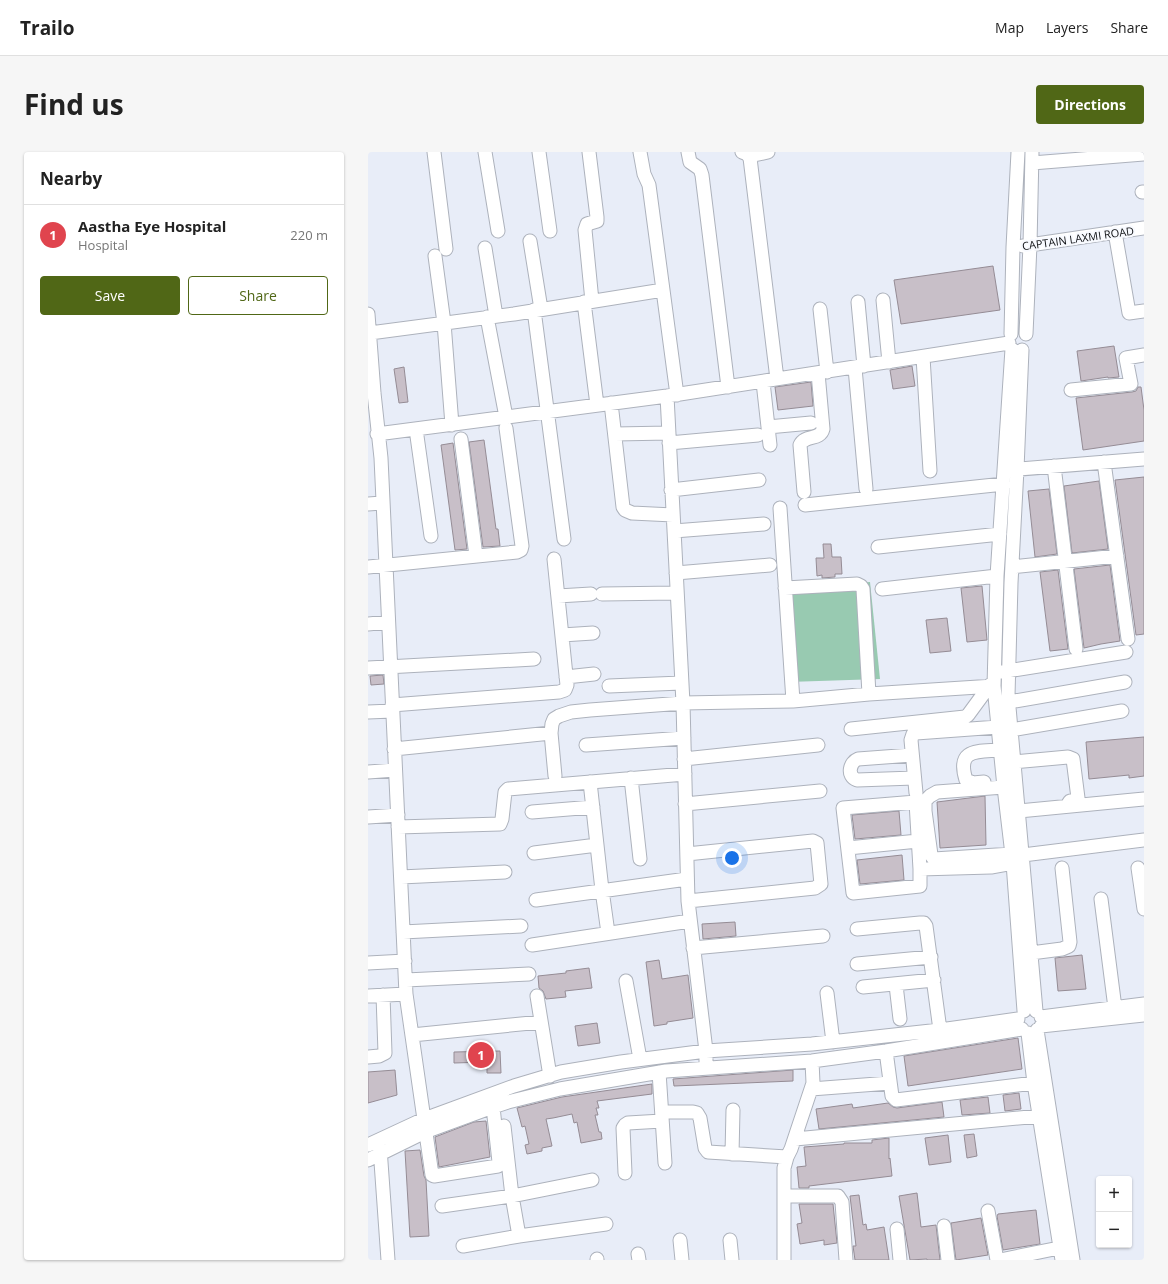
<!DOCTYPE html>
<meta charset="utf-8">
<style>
body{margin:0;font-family:"Open Sans",sans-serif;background:#f6f6f6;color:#222}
.controls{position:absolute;right:12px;bottom:12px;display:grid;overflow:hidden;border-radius:4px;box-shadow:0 1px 3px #0004}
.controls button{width:36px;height:36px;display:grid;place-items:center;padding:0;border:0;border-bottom:1px solid #e0e0e0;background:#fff;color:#222;font:20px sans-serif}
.you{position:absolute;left:364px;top:706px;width:14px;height:14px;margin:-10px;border:3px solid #fff;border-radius:50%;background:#1a73e8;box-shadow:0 0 0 6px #1a73e833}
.badge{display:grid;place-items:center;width:26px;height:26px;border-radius:50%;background:#506716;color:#fff;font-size:13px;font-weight:700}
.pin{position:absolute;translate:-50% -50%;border:2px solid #fff;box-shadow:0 1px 4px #0006}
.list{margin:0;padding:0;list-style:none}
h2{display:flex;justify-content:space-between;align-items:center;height:52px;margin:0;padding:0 16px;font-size:17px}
h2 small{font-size:13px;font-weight:400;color:#767676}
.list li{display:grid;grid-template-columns:26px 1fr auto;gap:12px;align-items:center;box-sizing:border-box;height:60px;padding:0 16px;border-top:1px solid #e0e0e0}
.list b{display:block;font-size:15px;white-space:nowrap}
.list p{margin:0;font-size:13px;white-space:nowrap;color:#767676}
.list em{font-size:13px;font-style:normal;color:#767676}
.actions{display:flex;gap:8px;padding:12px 16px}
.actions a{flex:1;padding:9px 0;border:1px solid #506716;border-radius:4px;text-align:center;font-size:14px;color:#506716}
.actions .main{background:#506716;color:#fff}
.map{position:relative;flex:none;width:776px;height:1108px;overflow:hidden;border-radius:4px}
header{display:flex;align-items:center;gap:24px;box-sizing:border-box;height:56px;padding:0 20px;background:#fff;border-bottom:1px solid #e0e0e0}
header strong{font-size:19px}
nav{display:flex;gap:22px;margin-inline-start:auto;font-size:14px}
.intro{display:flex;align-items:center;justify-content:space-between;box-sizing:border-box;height:96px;padding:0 24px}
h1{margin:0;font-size:28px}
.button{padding:10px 18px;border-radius:4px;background:#506716;color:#fff;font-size:14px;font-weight:700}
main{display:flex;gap:24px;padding:0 24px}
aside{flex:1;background:#fff;border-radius:4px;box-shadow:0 1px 3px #0004}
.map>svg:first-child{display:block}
</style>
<header>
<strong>Trailo</strong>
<nav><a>Map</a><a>Layers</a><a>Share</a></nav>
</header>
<div class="intro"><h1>Find us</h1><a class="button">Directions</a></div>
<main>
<aside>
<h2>Nearby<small></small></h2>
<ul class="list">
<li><span class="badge" style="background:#e0444e">1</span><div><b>Aastha Eye Hospital</b><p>Hospital</p></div><em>220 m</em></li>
</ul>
<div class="actions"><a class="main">Save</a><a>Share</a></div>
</aside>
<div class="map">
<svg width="776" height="1108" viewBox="0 0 776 1108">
<rect width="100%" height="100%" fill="#e8edf8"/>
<path fill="#98cab1" d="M502,430l10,97 -92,3 -8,-93z"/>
<path fill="#c8bfc8" stroke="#958c95" d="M625,114l7,44 -99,14 -7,-44z
M746,194l5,31 -11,1v-1l-27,4 -4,-30z
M544,214l3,20 -22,3 -3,-19z
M36,215l4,35 -9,1 -5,-34z
M443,230l2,24 -35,4 -3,-23z
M770,235h3l3,23v31l-61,9 -7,-52 56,-6 4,-1z
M116,288l12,89h2l2,17 -17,1 -14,-105z
M85,291l14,106 -12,1 -14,-105z
M776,325v157l-8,1 -21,-155z
M731,329l9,68 -36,4 -8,-67z
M681,337l8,65 -22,3 -7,-66z
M455,392h8l1,13h9l1,17h-7v3l-13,1v-3l-5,1 -1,-18h8z
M742,413l10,76 -19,3 -17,4 -10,-79z
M690,418l10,79 -18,2 -10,-79z
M614,434l5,54 -20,2 -6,-54z
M579,466l4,33 -21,2 -4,-33z
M15,523l1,9 -13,1 -1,-9z
M776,585v39l-15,2v-3l-40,4 -3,-37z
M617,644l1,49 -46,3 -3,-46z
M531,659l2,24 -46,4 -3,-24z
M534,703l2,25 -44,4 -3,-24z
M367,770l1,14 -33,3 -1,-15z
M714,803l4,34 -28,2 -3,-33z
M291,808l3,19 26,-4 5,43 -26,4v2l-13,2 -8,-64z
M221,816l3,20 -27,3 1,6 -20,2 -3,-8 -4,-3 -1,-12 28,-3v-2z
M229,871l3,20 -22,3 -3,-20z
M650,886l4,31 -114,17 -4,-30z
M132,899l1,22h-14v-11l-33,1v-11z
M27,918l2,25 -29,8v-31z
M425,918v11l-119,5 -1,-7z
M284,932v10l-55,7 2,7h-3l2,7h-3l4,17h2l1,7 -21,4 -4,-21 -3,1 -2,-9 -19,4 -7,1 6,27 -10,2v3l-15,3 -2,-9 4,-1 -4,-18 -3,1 -5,-19 45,-11z
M651,941l2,16 -16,2 -2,-16z
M620,945l2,16 -28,2 -2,-15z
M574,950l2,15 -125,12 -3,-20 36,-5 1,4 35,-5 5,4 4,1z
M118,969l4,36 -51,10 -4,-30 39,-15z
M606,982l3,22 -10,2 -3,-23z
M580,983l3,27 -22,3 -4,-27z
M521,986v21l1,-1 2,18 -83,10v2h-10l-2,-21 9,-1 -2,-19 40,-3v-1h28v-3z
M52,998l4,26 2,4 3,56 -19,1 -5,-86z
M549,1041l4,34 15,-2 4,35h-13v-1l-17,1 -11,-64z
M491,1043l4,30 3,-1 1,6 17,-3 5,33h-34l-2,-14h3l-6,-50z
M431,1052h34l4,39 -13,2v-5l-24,4 -3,-20 5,-1z
M668,1058l4,34 -37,6 -6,-34 1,-2z
M613,1066l7,37 -32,5 -5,-37z"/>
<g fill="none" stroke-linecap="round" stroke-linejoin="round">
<g stroke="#adb2bc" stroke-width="15">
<path id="minor" d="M66,0l12,97
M117,0l13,79
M171,0l11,79
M221,0l8,65v4l-10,3 -2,6 7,71
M272,0l4,22 5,11 28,210
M320,0l2,10 10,7 2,6 26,212
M374,0l5,2 3,4 27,221
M381,4l19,-4
M664,11l112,-9
M774,40h2
M747,80l14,81 15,-2
M162,89l11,68
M655,94l121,-18
M117,96l11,68
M67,104l9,67 8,102
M515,148l6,62
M216,150l13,103
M490,150l6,64
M452,157l7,63
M166,158l30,229
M0,162l6,79 7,65 25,536 26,181 2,1 64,-10 1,-4 -6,-55
M119,165l19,100
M2,181l144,-19 149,-24
M643,182l2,-87 5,-95
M658,182l4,-89 2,-93
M644,197l-15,227 -3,110 10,101 9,76 11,148
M654,198l-5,119 -6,114 -3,113 28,315
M555,205l7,114
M487,216l11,121
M395,230l7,63
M703,238l60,-6 -5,-26 18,-3
M299,244l16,307 5,198 18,150v17
M243,251l12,104 2,3 7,3 41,2
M400,275l43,-4
M48,277l15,107
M9,282l290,-38 342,-53
M247,282l54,-1
M93,287l15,117
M301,291l89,-8
M736,310l24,177
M686,314l22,183
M640,318l136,-11
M303,338l88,-10
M436,340l-4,-47c5,-11 20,-4 23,-16l-5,-56
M0,352l14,-1
M437,353l199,-21
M412,356l13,193
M306,379l90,-7
M510,395l122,-13
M0,415l149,-15 4,-2 1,-4 -16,-118
M644,415l105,-11
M308,421l94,-8
M417,436l72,-4 4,2 2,3 6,105
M514,437l115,-13
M234,442l75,-1
M190,444l33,-2
M0,472l20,-2
M194,483l31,-2
M0,516l166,-9
M633,520l125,-20
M198,525l28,-3
M241,534l72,-3
M641,550l116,-20
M24,553l167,-13 6,-2 2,-5 -13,-126
M0,560l24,-1
M483,577l114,-12 3,-2 22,-30
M643,578l111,-19
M183,581l1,-9 2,-5 5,-3 12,-4 19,-2 93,-7 110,-2 76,-7 125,-8
M218,593l98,-7
M26,597l157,-16 4,43
M544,603l-54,4c-8,3 -12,17 -1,21l57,-2
M316,607l134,-14
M646,610l54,-5 5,2 5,39 -3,2 -5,1 -2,3v2
M0,620l27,-2
M263,626l9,81
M222,630l12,108 6,43
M616,630l-11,1 -7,-3c-10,-32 12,-28 34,-30
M636,635l-67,5 -7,4 -5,5v10l6,44 3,4 78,-5
M548,641l-5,-53 2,-6 3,-1 82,-6
M317,652l135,-13
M651,659l125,-12
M164,660l61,-5
M0,665l30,-2
M30,675l102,-3 2,-5 3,-27 3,-3 177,-15
M480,696l70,-7
M166,701l63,-8
M319,702l126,-13 4,2 4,41 -6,4 -127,13
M655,703l121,-15
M770,716l6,41
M552,717v17l-67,7 -10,-85 73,-6 4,67 71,-2 22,-4
M33,725l104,-5
M733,747l14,109
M168,748l151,-21
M489,777l63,-6h4l2,3 14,104
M35,780l118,-6
M164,793l158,-24
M325,796l130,-12
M663,801l31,-4 7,-3 1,-4 -8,-74
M0,811l37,-2
M489,812l74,-7
M38,828l123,-6
M258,829l14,78
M528,833l4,34
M495,835l71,-7
M459,841l6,49
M0,844l38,-2
M169,844l13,80
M673,865l103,-13
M673,874l103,-11
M669,878l36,230
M660,881l6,50 28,177
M44,883l129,-13
M518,899l6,45 4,4 138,-17
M0,905l11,-1 6,-3 -2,-58
M291,920l6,91
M443,937l79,-6
M294,960h31l4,1 3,5 5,30 3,4 79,5
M136,974l8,70 80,-16
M427,987l245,-23
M0,993l56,-26 90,-33 47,-14 60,-10 85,-11 106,-7 128,-14 78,-11
M12,996l8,112
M364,1002l1,-44
M0,1008l57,-28 68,-25 15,-5 52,-13 106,-18 146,-10 74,-10 136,-22
M257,1021l-2,-45 2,-3 3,-2 34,-2
M416,1044h54l4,6 4,58
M74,1054l70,-10 7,40
M620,1059l9,49
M576,1074l4,34
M529,1077l3,31
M312,1088l2,20
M362,1088l2,20
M95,1094l56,-10 87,-12
M270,1102l1,6
M229,1107v1
M416,1108v-92l3,-11 4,-8 22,-66 -1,-22
M632,1108l59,-12"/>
</g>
<use href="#minor" stroke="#fff" stroke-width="13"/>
</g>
<g text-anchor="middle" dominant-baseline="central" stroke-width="4" stroke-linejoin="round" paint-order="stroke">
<g font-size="11" fill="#0a0c0f" stroke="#f8faff">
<text transform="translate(710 86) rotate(-8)">CAPTAIN LAXMI ROAD</text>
</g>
</g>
</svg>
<div class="controls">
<button>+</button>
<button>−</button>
</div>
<div class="you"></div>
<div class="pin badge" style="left:113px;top:903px;background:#e0444e">1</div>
</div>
</main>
